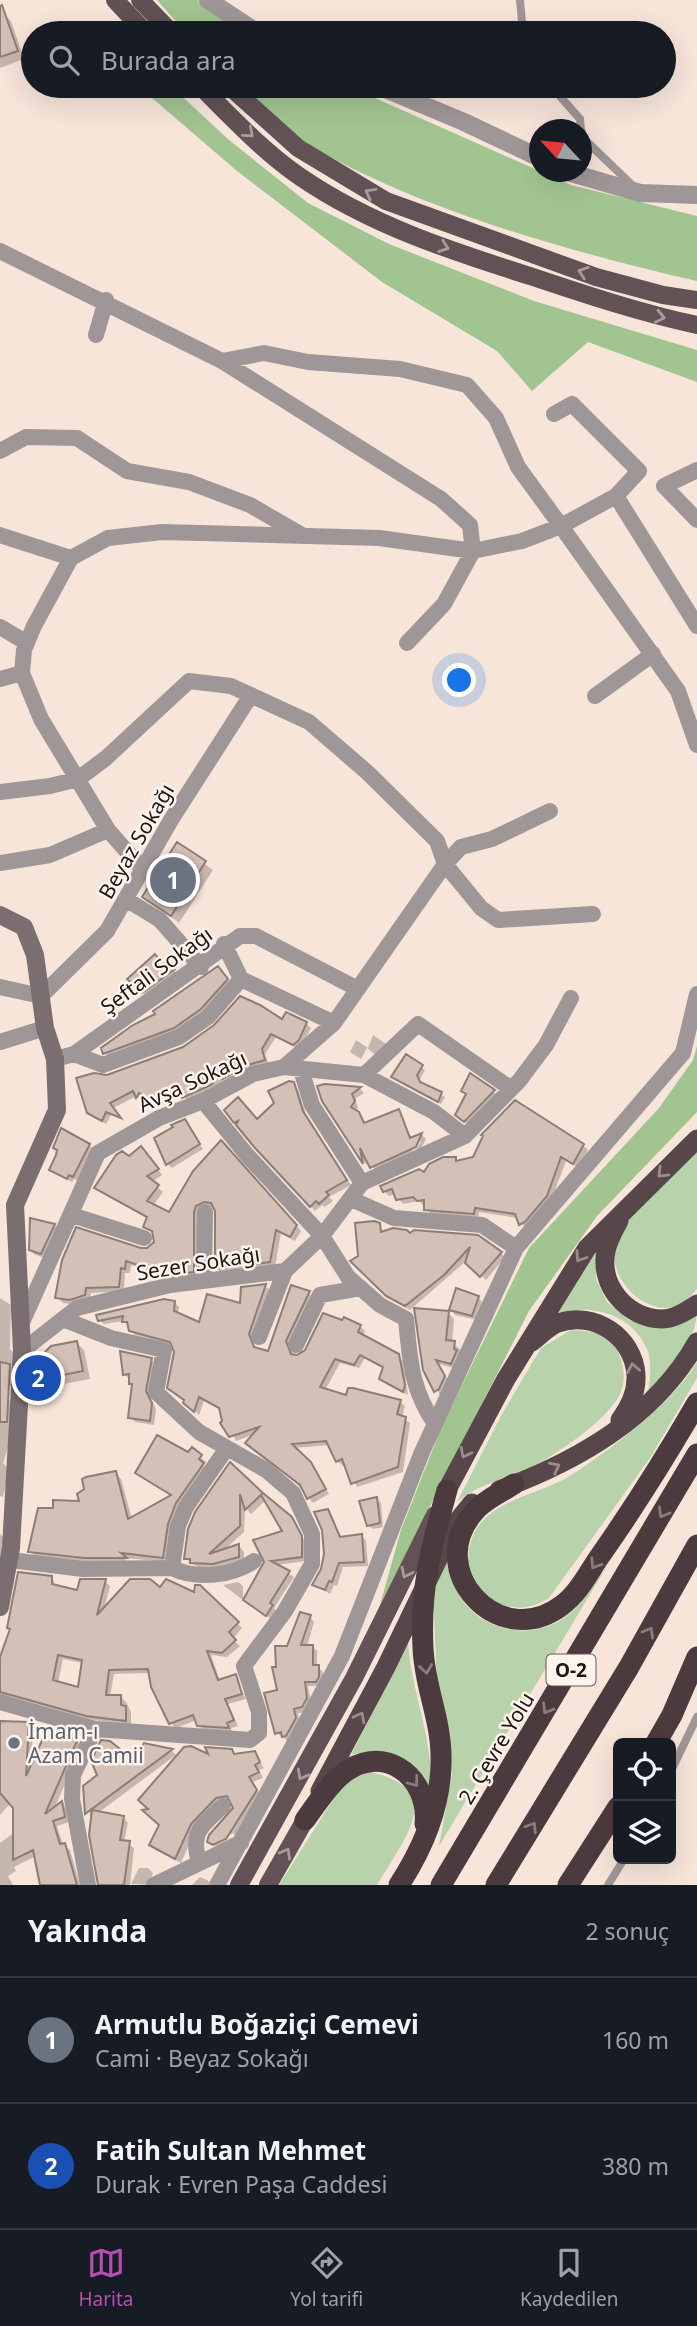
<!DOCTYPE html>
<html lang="tr">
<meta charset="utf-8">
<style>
body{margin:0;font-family:"Noto Sans",sans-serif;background:#20242c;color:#f1f3f6}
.controls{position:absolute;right:21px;bottom:21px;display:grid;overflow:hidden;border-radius:10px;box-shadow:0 7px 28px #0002}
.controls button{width:63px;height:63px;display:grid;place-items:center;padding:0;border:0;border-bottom:2px solid #363941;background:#171b24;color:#f1f3f6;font:35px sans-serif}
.compass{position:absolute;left:529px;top:119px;width:63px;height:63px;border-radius:50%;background:#171b24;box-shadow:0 7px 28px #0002;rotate:296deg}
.you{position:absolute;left:460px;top:681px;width:24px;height:24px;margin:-18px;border:5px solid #fff;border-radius:50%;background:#1a73e8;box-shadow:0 0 0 10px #1a73e833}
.badge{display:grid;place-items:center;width:46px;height:46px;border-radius:50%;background:#b54eb3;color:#fff;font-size:23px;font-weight:700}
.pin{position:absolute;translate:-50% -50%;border:4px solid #fff;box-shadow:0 2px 7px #0006}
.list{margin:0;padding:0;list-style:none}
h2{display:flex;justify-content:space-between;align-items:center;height:91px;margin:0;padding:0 28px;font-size:30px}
h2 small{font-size:23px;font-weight:400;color:#9ea1a6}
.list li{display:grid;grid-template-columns:46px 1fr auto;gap:21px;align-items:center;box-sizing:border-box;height:126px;padding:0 28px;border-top:2px solid #363941}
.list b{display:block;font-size:26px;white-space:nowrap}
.list p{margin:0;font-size:23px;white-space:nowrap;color:#9ea1a6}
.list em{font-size:23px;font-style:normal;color:#9ea1a6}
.icon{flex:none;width:38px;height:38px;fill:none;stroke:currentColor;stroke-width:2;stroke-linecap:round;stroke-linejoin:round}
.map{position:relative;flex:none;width:697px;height:1885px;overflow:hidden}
.search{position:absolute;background:#171b24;box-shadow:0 7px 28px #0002;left:21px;right:21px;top:21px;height:77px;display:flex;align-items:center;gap:18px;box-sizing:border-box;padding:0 24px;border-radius:38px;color:#9ea1a6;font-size:26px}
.sheet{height:343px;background:#171b24}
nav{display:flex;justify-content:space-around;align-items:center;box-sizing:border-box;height:98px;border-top:2px solid #363941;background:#171b24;font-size:19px;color:#9ea1a6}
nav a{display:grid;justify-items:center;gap:4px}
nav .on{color:#b54eb3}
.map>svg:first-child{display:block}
</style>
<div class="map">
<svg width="697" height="1885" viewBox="0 0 697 1885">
<rect width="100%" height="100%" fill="#f7e5da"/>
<path fill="#b8d2ab" d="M697,1152v137c-5,5 -10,12 -16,15 -32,16 -72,-23 -66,-55 8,-40 54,-70 82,-97z
M597,1250l-1,29 11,23 22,18 25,7 43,-17c0,33 -29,60 -49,84 2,-15 5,-36 -3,-49 -18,-34 -58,-41 -91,-31z
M571,1330c18,1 37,2 46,20 7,14 10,31 2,46 -14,26 -68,63 -96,75 -25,10 -46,14 -66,31l45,-88 39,-66z
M697,1362v16l-47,80 -101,140c-18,11 -30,12 -50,6 -32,-10 -38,-50 -22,-76 19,-29 65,-35 93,-52 39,-25 104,-74 127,-114z
M446,1561c5,15 9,32 20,44 28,32 78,34 108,5 12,-13 22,-30 33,-44l-168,280 13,-73 -2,-41 -13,-52 -4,-86z
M408,1642c3,48 24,93 23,141l-4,1c-24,-28 -37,-38 -76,-29z
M370,1772c79,17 33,69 7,113h-98l62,-98 12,-9z"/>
<path fill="#a2c491" d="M157,0h41l4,6 42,27h-58z
M138,86h33l58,54 79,63 81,41 145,57 163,49v32l-109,-40 -56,49 -35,-40 -115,-69 -145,-111z
M239,86h109l223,99 126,31v65c-126,-29 -282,-72 -393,-139 -23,-14 -44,-38 -65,-56z
M697,1046v66l-100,104 -68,95 -149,294 21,-75 41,-104 87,-178 130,-140 34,-48z"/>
<path fill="#0003" fill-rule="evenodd" d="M4,14l7,7 13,38 -24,9v-53z
M178,844l35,26 -34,53 -35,-26z
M168,963l10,11 -31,22 -17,-17z
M222,973l9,11 -25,30 -27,18 -69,26 -5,-5z
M282,1022l24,1 5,5 -8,16 -5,5 -22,-12 -11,17 4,11 -41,17 -3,-2 -22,16 -15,5 -7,-8 -22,14 -14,-11 -4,5 -4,-5 -24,12 8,11 -10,-4 -5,9 -18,-12 19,-35z
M373,1035l16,11 -11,11 -11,-9 -6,11 -11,-7 6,-12 12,8z
M406,1056l19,14 -5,9 2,5 23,13 -4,7 -48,-27z
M471,1076l28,20 -29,30 -8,-6z
M293,1084l5,5 9,28 44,68 -22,12 4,4 -8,6 -3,-2 -7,6 -89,-101 32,11z
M326,1085l34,4 4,4 -9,6 3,8 -3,5 10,12 33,-13 14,28 10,-4 4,4 -6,12 -6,3 7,-13h-4l-7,13 -34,17 -12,-19 2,13 -43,-65z
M185,1121l18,28 -31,19 -4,-4 7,-37z
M221,1143l80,88 -6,10 -14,-8 -6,34 -53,6 -6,-5 1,-57 -2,-4h-9l-8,69 -23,3 -44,-14 -1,8h-5l-1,18 -33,2 -1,7 -14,5 -13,-2 -6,-6 84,-47h7l8,-8 -2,-8 -9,-8 3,-7 -52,-31 33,-30 17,-5 16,22 -10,7 11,10 -10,14 17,8z
M89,1145l5,5 -16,31 -4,-2 -2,3 -21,-12z
M583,1145l5,5 -10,17 -12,-6 -15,40 -26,27 -7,-10 -39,-6 -1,6 -47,-4 -12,-13 -16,3 -8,-10 -6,2 -5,-5 71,-32 3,3z
M54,1225l5,5 -13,28 -11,-3 -5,-5z
M379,1225l6,8 116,20 4,4 -19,23 -20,-19 -56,49 -17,-9 -40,-40z
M265,1286l5,4 -17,50 3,10 13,3 23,-66 22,10 -24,50 4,9 4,1 62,-30 5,4 -2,5 40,25 5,34 -22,-11 -5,-5 3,-10 -19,-11 -6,10 -19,-5 -15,27 23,7 52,5 5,4 -3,11 8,6 -7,49 -46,15 -11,-23 -3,2 -5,-5 -8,-16 -36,3 21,21 14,25 -16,9 -58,-69 -19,7 -15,-31 -17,-9 -5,14 -14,-13 -11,-57 -39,-10 -11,-14 -20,3 -5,-4 75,-18 5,5 -1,8 22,10 42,-19z
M478,1297l4,5 -5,18 -22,-5 -4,-5z
M0,1298l11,7 -1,44 4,4v35l-14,-7z
M448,1313l6,6 -2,24 8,6 -3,20 -18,-5 11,20 -9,13 -15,-28z
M77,1343l7,7 6,29 -37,7 -8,-8z
M151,1360l5,4 -6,33 6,12 -2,16 -19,-3 -5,-5 4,-31 -9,-12z
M0,1395l13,7 -3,39 -7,22 6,6 -1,8 -5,20 -3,-1z
M192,1450l14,12 -2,4 4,4 -40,92 -44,-4 5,5h-39l-55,-7 -5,-5 25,-41 26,-7 35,-30 5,6 11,40 41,-23 -36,-23 52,-18z
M230,1465l65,60 11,18v18l-31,4 19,12 -20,31 2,3 -5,8 -26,-19 40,-68 -19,-32 -15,14 -6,-7 -1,25 -21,19 16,-5 5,6v10l-25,7 -20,-1 -13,-9z
M377,1499l4,4 2,24 -10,2 -5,-4z
M327,1511l15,27 20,-2 4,5 2,25 -25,1 -6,19 -3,-1 -4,9 -15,-9 8,-16z
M0,1534l5,5 -5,28z
M52,1577l4,10 23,5 26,-11 5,5 -6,23 56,-19 35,4 4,-7 43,41 -9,11 7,7 -13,11 -16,-2 9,26 15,-5 11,23 -18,5 10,22 -7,2 1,4 -28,-2 -7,-10 -21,8 -5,-5 -20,-50 -37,1 -4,23h11l5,5 5,10v13l-38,-5 -84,-24 -9,3v-37zM63,1659l20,4 -4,27 -21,-7z
M238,1582l5,4v14l-20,-15z
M310,1617l4,5 -7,25 5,-1 5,5v15l6,6v10l-2,4h-13l3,17 -4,9 -9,1 2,10 -12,18 -11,-8v-65z
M0,1722l28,2 5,5 -2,39 18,-39 24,7 5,5 3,7 -27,61 8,-6 4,5 3,14 -12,4 6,19 7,5 10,35h-38l-6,-29 -22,11 2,4 -8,5 5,9h-13v-42l15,-11 -1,-33 -14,16z
M145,1745l27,6 4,4 -78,58 26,5 4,5 -4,19 10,6 -4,37h-28l-17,-99 50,-23z
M231,1751l5,5 18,-3 10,15 -5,2 4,8 -10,4 8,14 -30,47 -12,6 -5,-3 21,-10 -2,-3 -21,12 -3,-4 26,-32 -4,-8 -10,2 -25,26 -15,34 -25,-13 -5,-6 60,-87z
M139,1868h9l5,5 -4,12 -18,-1z
M200,1877l7,3 5,5h-20z"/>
<path fill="#d3c0b7" stroke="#8e7d74" stroke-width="2" fill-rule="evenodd" d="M2,5l16,46 -18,6v-51z
M177,842l29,19 -35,55 -29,-19z
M155,954l8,10 5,-3 7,8 -33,24 -15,-14z
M218,966l10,13 -27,30 -27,19 -71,26 -2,-6 32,-23 22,-11 -2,-3z
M240,996l20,9 22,14 4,-7 21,10 -8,18 -6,5 -22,-11 -9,15 3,11 -17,5 -26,14 -2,-3 -9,9 -29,13 -6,-10 -22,16 -15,-11 -3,5 -3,-7 -23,12 11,15 -15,-6 -4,9 -15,-8 -11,-35 18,-5 13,2 76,-28 31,-22z
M406,1054l17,11 -6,10 3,7 22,10 -4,10 -47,-25z
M470,1073l25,17 -31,32 -9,-7 11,-21 -5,-3z
M289,1081l5,1 9,29 44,69 -21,12 3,3 -10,9 -3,-3 -6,6 -55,-59 -19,-23 2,-4 -4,2 -10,-13 14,-13 19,22 17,-16 -6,-12z
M325,1084l36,3 -9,7 3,7 -4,6 8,5 5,11 35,-14 11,29 12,-5 -6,14 -46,21 -10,-20 3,16 -41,-63 -5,-15z
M515,1100l69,44 -11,20 -12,-7 -14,39 -22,26 -6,3 -4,-11 -40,-6 -1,6 -50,-4v-10l-7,1 -4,-4 -17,3 -4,-11 -9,3 -3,-6 39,-17 5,3 5,-8 14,-7h13v4l17,-4 10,-21 -2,-1z
M185,1119l15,25 -34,21 -12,-27 19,-11 -2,-2z
M61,1128l29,16 -17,33 -4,-2 -2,4 -18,-9 7,-15 1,-5 -4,-2z
M221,1140l76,85 -7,12 -14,-7 -6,32 -55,7v-58l-4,-8 -7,-1 -8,4 -2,6v60l-26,3 -42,-14 -1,8 -4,-1 -2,19 -33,1 -1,7 -15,5 -15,-2 7,-38 14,-33 65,21h6l7,-6 -2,-11 -9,-4 4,-10 -53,-29 22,-33 6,-4 7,5 12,-10 18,23 -12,7 12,9 -12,16 22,11 24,-41z
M30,1218l25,6 -14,30 -12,-4z
M374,1221l6,2 1,9 12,-4 14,2 3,3 4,-3 64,5 24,17 -22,25 -15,-14 5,-16 -26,28 -39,31 -19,-10 -36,-35 8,-5 -3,-33z
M266,1284l-17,50 5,13 14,4 23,-66 19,6 -24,50 5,13 6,1 8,-5 18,-37 19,7 2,-3 17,8 -3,7 41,22 6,31 -2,7 -24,-13 4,-12 -23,-12 -6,10 -19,-6 -15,28 26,8 2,-7h5l48,12 -4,14 9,3 -8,50 -47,17 -9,-25 -6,3 -10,-21 -34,3 19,18 15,27 -19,10 -7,-14 -55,-42 14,-16 -30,10 -9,-14 2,-2 -3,-13 -20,-11 -5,15 -11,-9 1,-3 -17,-12 7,-36 -4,-10 -41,-11 -2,-9h-5l1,-6 -25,5 -2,-6 68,-16 11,2 -1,10 25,11 8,-28 33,9 1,-16z
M456,1288l23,8 -7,20 -23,-6z
M414,1308l35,3 -3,29 9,1 -1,8 3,1 -6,14 -15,-4 9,16 -6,13 -5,3 -11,-22z
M77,1341l6,30 -40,8 -4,-21 12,-12z
M120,1351l32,7 -6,33 6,12 -2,18 -22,-3 4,-34h-3v-10l-6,1z
M0,1362l10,2 -3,58h-7z
M157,1435l31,17 4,-5 10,8 -3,4 5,4 -28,40 -8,21 -5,34 -42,-5 6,5h-43l-56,-6 10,-44h15v-8l26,1 -2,-7 7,-5 -2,-10 4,-2 30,-6 12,48 43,-24 -36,-22z
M230,1462l33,31 -18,17 -5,-16v32l-31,28 30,-10v13l-26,7 -23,-1v-4h-6l4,-30 7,-17z
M263,1493l29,24 10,19v21l-31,4 19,10 -20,32 3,2 -7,11 -23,-16 21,-38 -11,-22 29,-9 -21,-36z
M377,1497l3,26 -13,3 -8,-25z
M328,1509l12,28 22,-3 2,28 -25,1 -7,19 -3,-1 -4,9 -13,-5 9,-16 3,-15 -2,-24 -8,-18z
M18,1572l34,4v8l25,6 3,-11h26l-9,36 33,-36h20l10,8 6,-8 28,13 1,-7h5l39,37 -10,10 7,8 -14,13 -15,-2 11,29 18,-6 6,20 -17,5 9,21 -7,3 2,5 -32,-2 -4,-11 -24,9 -18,-37 -3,-18 -39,1 -3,25h15v10l5,1v15l-40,-5 -86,-24v-35l10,-28 -3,-1zM58,1655l24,5 -4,27 -25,-7z
M300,1612l11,3 -10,30h12v20h6v12l-3,5h-11l2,16 -5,9 -8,2 2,9 -10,18 -4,1 -1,-5 -6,2 -11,-41 13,-3 -5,-23h4l-1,-21h12z
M0,1721l29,1 -3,54 22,-49 26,7 -2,5 5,2 -32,73 17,-13 3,16 -12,4 7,23 5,-1 12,42h-37l-7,-35 -20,10v-52l-13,-15z
M101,1740l9,1 24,19 10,-17 29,6 -88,65 -2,-28 14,-11 -6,-14z
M191,1746l17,8 -3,-7 27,2 2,5 21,-3 5,11 -5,3 4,7 -10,5 8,13 -31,49 -13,6 -6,-3 2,-7 24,-27 -6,-12 -11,2 -25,26 -16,35 -26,-14 10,-20 -17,-15 6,-1 -10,-9 46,-53z
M92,1810l32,6 -4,24 10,1 -6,44h-26l-9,-50z"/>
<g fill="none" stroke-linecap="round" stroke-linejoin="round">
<path stroke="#9f9697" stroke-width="8" d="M520,0l3,33
M551,86l29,33 1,11
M582,132v5l51,49
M671,1771l26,-54
M608,1885l16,-26"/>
<path stroke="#9f9697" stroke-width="16" d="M0,251l222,110 219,138 29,26 3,26 -94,-13 -217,-6 -54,6 -37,20 -37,68 -10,24 -2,23 19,46 67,111
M96,335l10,-35
M222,361l42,-8 44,9 92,7 67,16 29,33 22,49 43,59 55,-30
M554,414l18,-10 67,67 -23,25 81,130
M0,451l26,-14 51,1 50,33 62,11 61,23 50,29
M697,470l-33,16 33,34
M0,535l71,23
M0,627l27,16
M407,643l37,-39 29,-53 49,-10 39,-15 117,165 19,54
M0,679l22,-6
M595,696l58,-42
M0,792l50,-6 28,-7 28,-21 83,-77 42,5 78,36 59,51 69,68 8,23 36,44 17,12 95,-6
M0,863l50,-8 58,-25 36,41
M127,900l33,20 41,47
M224,944l17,35 93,44
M0,987l41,9 66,-65 64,-111 80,-125
M0,1042l45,-14
M74,1054l29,11 76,-28 29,-20 33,-38
M55,1059l19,-5 166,-118h16l102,53
M284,1067l80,8 70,37 31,24
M301,1070l11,35 50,78
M364,1075l54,-51 92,64
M203,1101l44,54 75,81 26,41 32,28 26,14c4,41 5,70 29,105
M351,1199l43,19 88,7 34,23
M72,1215l72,23
M204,1281l1,-69
M20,1327l78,-174 61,-35 44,-17 50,-27 31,-7 50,-44 111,-159 16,-17 31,-8 58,-28
M259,1337l26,-66
M296,1345l24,-50 41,-7
M22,1351l55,-43 93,-23 115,-14 37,-35 40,-53 103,-47 54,-55 27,-36 25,-47
M227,1448l-41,59 -8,19 -6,42c25,12 60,8 82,-7
M10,1560l73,9 89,-1
M0,1702l95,27 155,11 9,-7v-21l-15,-46 41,-55 27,-47v-30l-19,-41 -27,-23 -67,-38 -43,-40 8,-42 -53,-12 -48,-19
M199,1862c-9,-31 3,-36 24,-56
M88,1885l-16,-86 1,-24 22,-46
M154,1885l87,-42
M217,1885l125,-229 80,-204 94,-204 167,-195 14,-59"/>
<path stroke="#9f9697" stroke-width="18" d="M208,0l50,33
M378,86l86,36 76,36
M568,172l72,21 57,2"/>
<path stroke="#7b6e71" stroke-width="18" d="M0,915l24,12 11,28 10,73 10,31 2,51 -42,95 7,146 -11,197 -11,59"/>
<path stroke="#625255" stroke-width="18" d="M115,0l31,33
M140,0l32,33
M200,86c31,31 63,65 99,90 71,49 152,75 234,101 54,18 108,36 164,48
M229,86l69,62 88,53 210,76 67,18 34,5
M239,1885l115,-207 81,-163
M268,1885l37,-65"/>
<path stroke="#57464a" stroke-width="19" d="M619,1221c-5,9 -11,20 -13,30 -7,35 21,67 56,68 12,0 25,-8 35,-15
M532,1342c8,-6 17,-16 26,-19 36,-13 76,14 78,52 1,18 -7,32 -16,45
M447,1490l59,-111 81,-131 110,-109
M499,1490c79,-29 156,-73 198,-148
M320,1791l66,-124 69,-143 17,-21"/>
<path stroke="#4c3b3e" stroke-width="21" d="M514,1484c-12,8 -30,16 -39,27 -53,59 24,141 86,95 18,-13 27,-33 39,-50 35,-50 67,-101 97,-153
M656,1743l16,-28 25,-58
M305,1820c10,-14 21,-31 34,-43 40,-37 91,-3 86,47
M399,1885c32,-49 51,-104 38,-163 -5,-24 -13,-48 -14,-74 -3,-61 8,-100 24,-158
M441,1885l256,-431
M496,1885l133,-218 68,-122
M568,1885l50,-78"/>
</g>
<defs><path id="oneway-chevron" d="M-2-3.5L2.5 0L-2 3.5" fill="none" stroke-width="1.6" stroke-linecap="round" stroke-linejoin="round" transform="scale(1.75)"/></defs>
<g stroke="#a99b99">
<use href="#oneway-chevron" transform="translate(249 133) rotate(41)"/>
<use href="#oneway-chevron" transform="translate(370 193) rotate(-151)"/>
<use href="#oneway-chevron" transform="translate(444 247) rotate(19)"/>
<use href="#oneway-chevron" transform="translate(583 272) rotate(-161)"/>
<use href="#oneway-chevron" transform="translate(660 317) rotate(13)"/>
<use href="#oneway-chevron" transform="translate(406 1573) rotate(116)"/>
<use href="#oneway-chevron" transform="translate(302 1775) rotate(119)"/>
<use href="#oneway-chevron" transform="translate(286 1853) rotate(-60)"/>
</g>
<g stroke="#9a8c8b">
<use href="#oneway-chevron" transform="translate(662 1173) rotate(135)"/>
<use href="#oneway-chevron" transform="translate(580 1257) rotate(124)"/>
<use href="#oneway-chevron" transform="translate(633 1368) rotate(-101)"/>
<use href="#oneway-chevron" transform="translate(465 1453) rotate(117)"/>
<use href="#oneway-chevron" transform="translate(555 1467) rotate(-27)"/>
<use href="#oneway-chevron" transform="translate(360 1717) rotate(-63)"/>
</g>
<g stroke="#8b7c7b">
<use href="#oneway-chevron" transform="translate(663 1513) rotate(120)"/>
<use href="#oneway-chevron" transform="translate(595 1564) rotate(123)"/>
<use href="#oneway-chevron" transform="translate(649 1632) rotate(-60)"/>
<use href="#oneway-chevron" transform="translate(426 1669) rotate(81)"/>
<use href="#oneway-chevron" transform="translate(547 1709) rotate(121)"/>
<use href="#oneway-chevron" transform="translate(414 1782) rotate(53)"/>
<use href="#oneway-chevron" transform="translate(532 1827) rotate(-58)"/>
</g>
<circle fill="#6b7280" stroke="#fff4ed" stroke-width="2.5" cx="14" cy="1743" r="7"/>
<g text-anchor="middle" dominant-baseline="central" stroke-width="5" stroke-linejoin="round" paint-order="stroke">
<rect fill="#fff4ed" stroke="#615954" stroke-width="2" x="546.5" y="1654.5" width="49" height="31" rx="5"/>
<g font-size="19" font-weight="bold" fill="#1d1613">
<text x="571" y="1670">O-2</text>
</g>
<g font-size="21" fill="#1d1613" stroke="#fff4ed">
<text transform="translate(136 841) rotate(-60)">Beyaz Sokağı</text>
<text transform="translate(156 970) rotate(-36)">Şeftali Sokağı</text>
<text transform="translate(192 1081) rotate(-25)">Avşa Sokağı</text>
<text transform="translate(198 1263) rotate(-9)">Sezer Sokağı</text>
<text transform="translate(496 1748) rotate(-59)">2. Çevre Yolu</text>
</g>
<g font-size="21" fill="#5b616d" stroke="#fff4ed" text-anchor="start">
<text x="28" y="1731">İmam-ı<tspan x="28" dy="24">Azam Camii</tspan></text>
</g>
</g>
</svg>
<div class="controls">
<button><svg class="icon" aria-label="locate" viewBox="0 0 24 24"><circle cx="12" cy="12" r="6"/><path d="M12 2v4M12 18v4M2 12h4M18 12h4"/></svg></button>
<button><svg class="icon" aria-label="layers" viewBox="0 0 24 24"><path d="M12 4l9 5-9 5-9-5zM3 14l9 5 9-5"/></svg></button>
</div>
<svg class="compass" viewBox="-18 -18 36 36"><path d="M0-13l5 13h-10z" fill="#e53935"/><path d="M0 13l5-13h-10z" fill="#9ea1a6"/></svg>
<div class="you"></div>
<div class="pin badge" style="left:173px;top:880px;background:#6b7280">1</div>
<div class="pin badge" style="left:38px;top:1378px;background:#1a4fb4">2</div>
<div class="search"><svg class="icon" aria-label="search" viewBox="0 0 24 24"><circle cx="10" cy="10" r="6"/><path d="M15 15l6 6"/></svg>Burada ara</div>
</div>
<section class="sheet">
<h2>Yakında<small>2 sonuç</small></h2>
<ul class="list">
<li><span class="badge" style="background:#6b7280">1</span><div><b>Armutlu Boğaziçi Cemevi</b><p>Cami · Beyaz Sokağı</p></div><em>160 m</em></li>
<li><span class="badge" style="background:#1a4fb4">2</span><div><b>Fatih Sultan Mehmet</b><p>Durak · Evren Paşa Caddesi</p></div><em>380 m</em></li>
</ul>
</section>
<nav>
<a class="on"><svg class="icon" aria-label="map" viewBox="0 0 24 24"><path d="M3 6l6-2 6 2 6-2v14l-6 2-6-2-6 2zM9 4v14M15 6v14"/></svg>Harita</a>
<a><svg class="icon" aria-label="directions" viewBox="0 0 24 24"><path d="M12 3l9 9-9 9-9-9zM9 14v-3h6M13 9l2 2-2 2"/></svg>Yol tarifi</a>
<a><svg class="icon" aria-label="saved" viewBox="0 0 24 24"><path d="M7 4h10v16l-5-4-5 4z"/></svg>Kaydedilen</a>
</nav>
